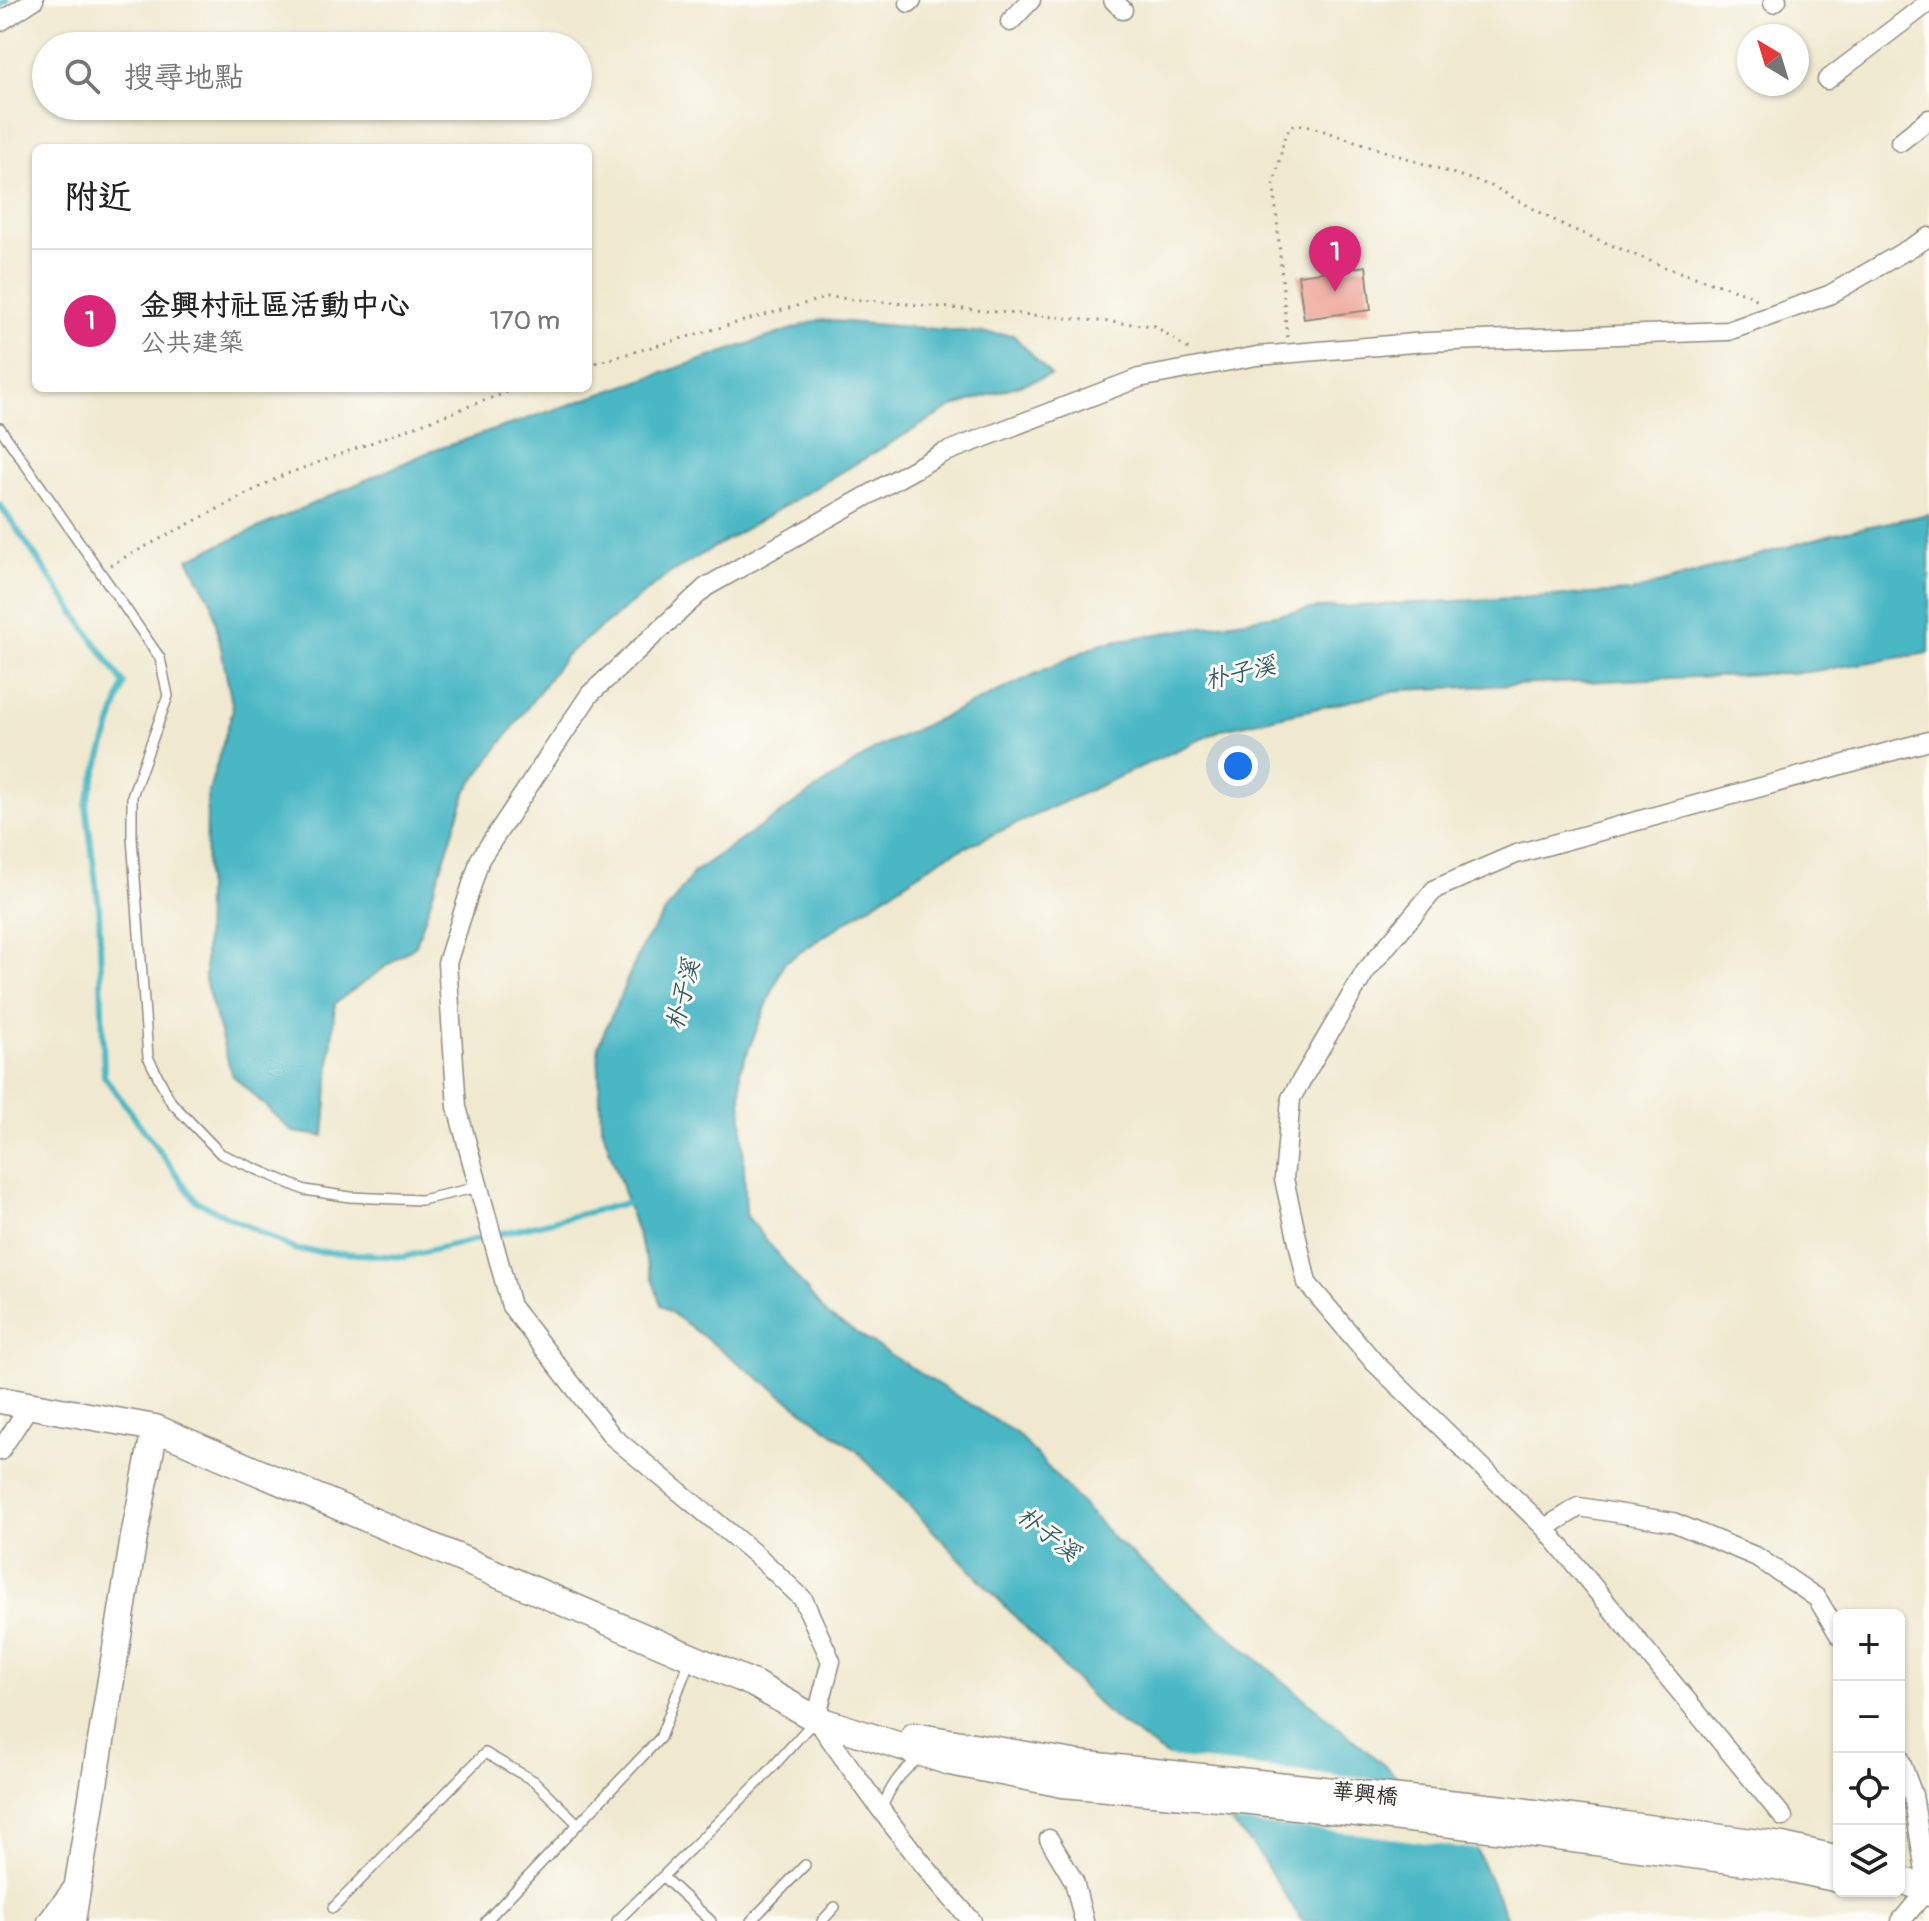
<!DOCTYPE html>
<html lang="zh-TW">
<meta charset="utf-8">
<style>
body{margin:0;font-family:Pangolin,"LXGW WenKai TC",sans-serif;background:#f2f2f2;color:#222}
.controls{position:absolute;right:24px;bottom:24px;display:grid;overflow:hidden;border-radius:12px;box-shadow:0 2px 6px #0004}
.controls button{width:72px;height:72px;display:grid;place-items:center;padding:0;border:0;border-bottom:2px solid #e0e0e0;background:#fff;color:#222;font:40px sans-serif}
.compass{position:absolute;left:1737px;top:24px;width:72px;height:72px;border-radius:50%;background:#fff;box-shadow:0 2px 6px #0004;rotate:322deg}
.you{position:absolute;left:1238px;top:766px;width:28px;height:28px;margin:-20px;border:6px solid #fff;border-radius:50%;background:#1a73e8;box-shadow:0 0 0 12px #1a73e833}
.badge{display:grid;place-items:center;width:52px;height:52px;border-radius:50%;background:#db2777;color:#fff;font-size:26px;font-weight:700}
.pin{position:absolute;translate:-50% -66px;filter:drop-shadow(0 2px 4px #0008)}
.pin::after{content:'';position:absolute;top:42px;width:28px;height:24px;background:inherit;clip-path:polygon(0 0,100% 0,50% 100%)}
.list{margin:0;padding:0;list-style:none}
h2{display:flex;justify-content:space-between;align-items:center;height:104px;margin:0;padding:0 32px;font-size:34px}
h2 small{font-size:26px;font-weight:400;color:#767676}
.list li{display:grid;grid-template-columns:52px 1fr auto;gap:24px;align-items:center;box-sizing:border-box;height:144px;padding:0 32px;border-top:2px solid #e0e0e0}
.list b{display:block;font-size:30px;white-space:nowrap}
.list p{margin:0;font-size:26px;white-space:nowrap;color:#767676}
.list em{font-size:26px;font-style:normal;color:#767676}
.icon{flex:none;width:44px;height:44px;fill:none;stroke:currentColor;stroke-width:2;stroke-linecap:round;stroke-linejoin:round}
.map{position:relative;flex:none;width:1929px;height:1921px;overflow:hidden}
.search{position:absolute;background:#fff;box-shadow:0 2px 6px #0004;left:32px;top:32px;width:560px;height:88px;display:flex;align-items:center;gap:20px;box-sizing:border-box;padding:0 28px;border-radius:44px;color:#767676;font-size:30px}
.panel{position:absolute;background:#fff;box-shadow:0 2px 6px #0004;left:32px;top:144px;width:560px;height:248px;border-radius:12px}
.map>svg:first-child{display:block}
</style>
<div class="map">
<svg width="1929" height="1921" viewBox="0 0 1929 1921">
<rect width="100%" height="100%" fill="#fdfcf7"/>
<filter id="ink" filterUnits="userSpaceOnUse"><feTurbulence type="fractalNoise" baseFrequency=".0125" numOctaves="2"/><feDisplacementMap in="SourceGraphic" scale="16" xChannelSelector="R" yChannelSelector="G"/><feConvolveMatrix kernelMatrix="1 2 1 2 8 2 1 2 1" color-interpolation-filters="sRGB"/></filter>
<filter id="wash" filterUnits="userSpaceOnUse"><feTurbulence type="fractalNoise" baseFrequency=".006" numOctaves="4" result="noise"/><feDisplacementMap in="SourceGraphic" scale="32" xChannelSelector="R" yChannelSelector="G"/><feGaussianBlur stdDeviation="1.8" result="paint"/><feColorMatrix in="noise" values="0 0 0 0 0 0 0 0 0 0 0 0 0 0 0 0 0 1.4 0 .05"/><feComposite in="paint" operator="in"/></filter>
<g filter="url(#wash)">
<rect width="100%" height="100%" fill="#f0e9d0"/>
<path fill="#49b7c4" stroke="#3a7178" stroke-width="2" d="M819,320l194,15 38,40 -99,32 -283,167 -103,81 -99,135 -51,155 -81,58 -11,133 -31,-4 -61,-57 -27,-95 2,-183 26,-88 -21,-106 -24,-44 241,-107z
M1929,514v139l-121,19 -407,18 -178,39 -279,128 -160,106 -44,107 6,145 80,99 191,120 99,107 356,298 36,82h-206l-47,-73 -86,-90 -62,-45 -250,-262 -196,-146 -60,-181 -3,-78 46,-104 50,-70 184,-125 224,-104 216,-35 312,-16 202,-58z"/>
<path fill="#f0e9d0" d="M1160,1756l253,28 62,52 6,14 -121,-16 -136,-13z"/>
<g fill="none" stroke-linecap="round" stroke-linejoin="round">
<path stroke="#49b7c4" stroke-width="6" d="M0,5l7,-5
M0,505l124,179 -38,121 13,102 5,169 92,125 100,49 107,7 232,-56"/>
</g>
<g id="blocks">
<path fill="#ea9889" d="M1366,266l5,44 -67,9 -6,-44z"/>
</g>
</g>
<g filter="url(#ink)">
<use href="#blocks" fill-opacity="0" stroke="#8e8a7e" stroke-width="2"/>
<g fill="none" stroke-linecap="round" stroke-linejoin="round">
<g stroke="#8e8a7e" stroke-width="12">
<path id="lane" d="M0,428l160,230 8,38 -36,100v41l16,220 23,45 50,52 84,36 45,7 71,3 58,-13
M881,1811c9,-24 18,-38 39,-53
M663,1877l48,44
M333,1908l152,-155 49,28 44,43
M486,1921l174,-183 30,-78
M617,1921l143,-140 54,-60
M751,1921l54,-56
M822,1921l13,-14"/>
</g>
<g stroke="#8e8a7e" stroke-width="21">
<path id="street" d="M1113,0l10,10
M909,3l3,-3
M1773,3l4,-3
M0,22l34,-22
M1010,22l21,-22
M1827,80l102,-78
M1900,142l29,-23
M0,1451l30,-46
M1545,1528l238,289
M1839,1635l-22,-37 -60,-41 -84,-35 -94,-15 -34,21 -171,-166 -67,-79 -23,-104 7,-81 74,-126 70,-83 81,-35 413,-113
M1899,1757l14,38 16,102
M1049,1839l25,42 10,40
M47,1921l30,-39
M972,1921c-58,-63 -107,-132 -156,-202l15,-58 -28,-62 -42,-40 -148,-122 -102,-131 -54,-199 -10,-144 33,-104 110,-165 116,-107 235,-133 198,-76 118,-22 169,-14 302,-11 101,-36 100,-58
M1901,1921l26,-31"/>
</g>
<g stroke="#8e8a7e" stroke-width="29">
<path id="secondary" d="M0,1400l155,28 599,256 62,35 134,43 113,22 178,16 256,29 286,38 56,12
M914,1736l165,28 426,45 277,37 57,13
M1899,1879l30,11
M72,1921l62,-384 21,-109"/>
</g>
<path stroke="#8e8a7e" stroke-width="3" stroke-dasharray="2 6" stroke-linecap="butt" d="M1287,337l-13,-152 11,-51 10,-10 14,2 185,61 71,39 102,42 78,25 13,7
M588,365l240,-68 327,29 35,24
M110,565l169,-88 239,-89"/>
<use href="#lane" stroke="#fff" stroke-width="9"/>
<use href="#street" stroke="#fff" stroke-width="18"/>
<use href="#secondary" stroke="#fff" stroke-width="26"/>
</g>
</g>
<g text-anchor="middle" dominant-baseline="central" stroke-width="6" stroke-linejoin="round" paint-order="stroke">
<g font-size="22" fill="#2b2b2b" stroke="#fdfcf7">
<text transform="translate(1365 1794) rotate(6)">華興橋</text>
</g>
<g font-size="24" font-style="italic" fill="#365c61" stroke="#fdfcf7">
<text transform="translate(1240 673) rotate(-13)">朴子溪</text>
<text transform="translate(683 995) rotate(-76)">朴子溪</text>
<text transform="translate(1048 1534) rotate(38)">朴子溪</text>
</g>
</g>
</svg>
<div class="controls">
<button>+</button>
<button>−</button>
<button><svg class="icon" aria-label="locate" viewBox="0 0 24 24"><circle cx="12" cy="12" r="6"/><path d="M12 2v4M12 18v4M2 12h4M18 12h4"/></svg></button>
<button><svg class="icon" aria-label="layers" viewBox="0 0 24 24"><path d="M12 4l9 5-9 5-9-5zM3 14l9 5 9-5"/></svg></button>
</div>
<svg class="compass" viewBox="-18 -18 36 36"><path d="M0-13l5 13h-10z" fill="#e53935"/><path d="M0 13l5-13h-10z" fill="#767676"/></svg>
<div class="you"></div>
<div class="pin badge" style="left:1335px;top:292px">1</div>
<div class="search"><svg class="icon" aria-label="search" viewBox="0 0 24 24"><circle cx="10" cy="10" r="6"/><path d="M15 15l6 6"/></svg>搜尋地點</div>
<section class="panel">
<h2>附近<small></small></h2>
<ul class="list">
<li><span class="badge">1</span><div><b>金興村社區活動中心</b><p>公共建築</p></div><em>170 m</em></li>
</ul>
</section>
</div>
